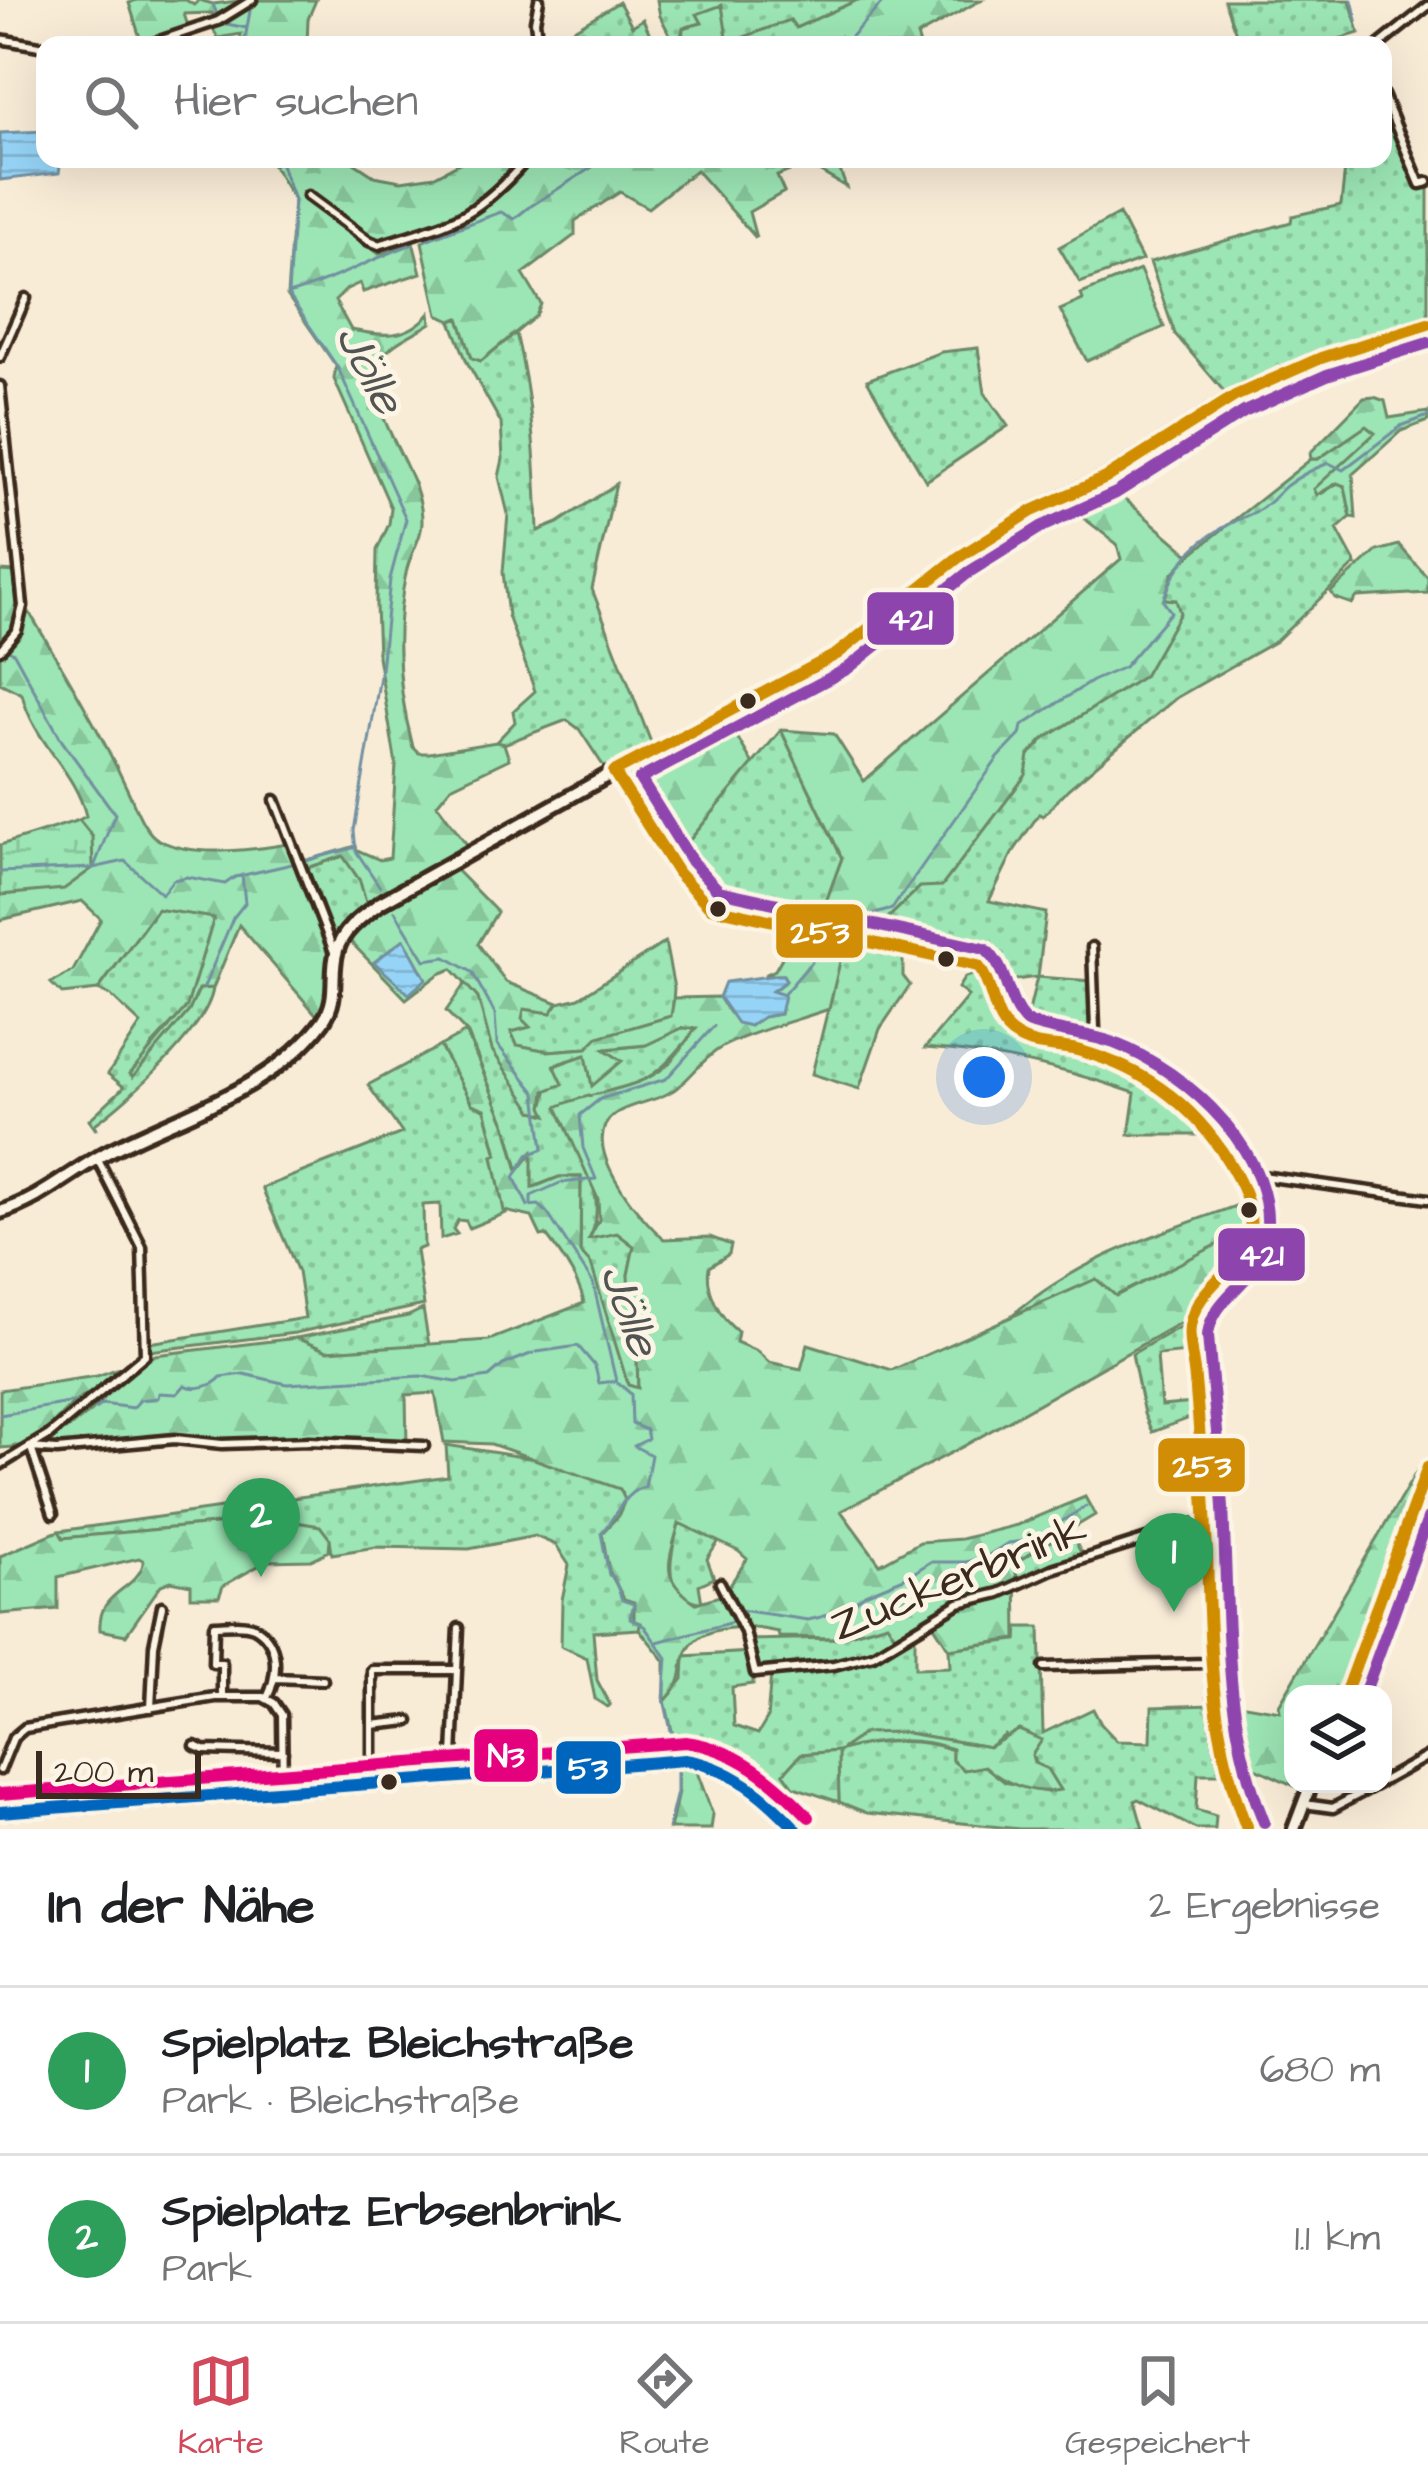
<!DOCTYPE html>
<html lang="de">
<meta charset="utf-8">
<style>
body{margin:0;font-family:"Architects Daughter",sans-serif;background:#f2f2f2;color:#202124}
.controls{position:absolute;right:36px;bottom:36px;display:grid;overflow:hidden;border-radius:24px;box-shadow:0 12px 48px #0002}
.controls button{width:108px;height:108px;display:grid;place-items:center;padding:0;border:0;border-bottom:3px solid #e0e0e0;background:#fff;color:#202124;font:60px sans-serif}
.scale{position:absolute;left:36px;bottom:30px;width:165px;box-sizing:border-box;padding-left:12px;border:6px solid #3b2a1e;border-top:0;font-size:33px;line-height:42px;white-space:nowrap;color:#3b2a1e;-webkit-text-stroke:9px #fcf5e5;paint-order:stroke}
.you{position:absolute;left:984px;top:1077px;width:42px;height:42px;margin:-30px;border:9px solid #fff;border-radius:50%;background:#1a73e8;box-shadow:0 0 0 18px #1a73e833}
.badge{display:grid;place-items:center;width:78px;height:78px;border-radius:50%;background:#d1495b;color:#fff;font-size:39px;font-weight:700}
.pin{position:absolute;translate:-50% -99px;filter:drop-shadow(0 3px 6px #0008)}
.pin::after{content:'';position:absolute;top:63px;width:42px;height:36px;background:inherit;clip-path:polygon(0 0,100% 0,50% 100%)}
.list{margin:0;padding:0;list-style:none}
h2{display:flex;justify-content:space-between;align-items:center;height:156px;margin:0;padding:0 48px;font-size:51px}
h2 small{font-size:39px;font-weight:400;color:#757577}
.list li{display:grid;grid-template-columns:78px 1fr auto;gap:36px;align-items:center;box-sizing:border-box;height:168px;padding:0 48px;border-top:3px solid #e0e0e0}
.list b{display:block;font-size:45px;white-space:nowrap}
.list p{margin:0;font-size:39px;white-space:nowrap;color:#757577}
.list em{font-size:39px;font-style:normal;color:#757577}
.icon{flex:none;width:66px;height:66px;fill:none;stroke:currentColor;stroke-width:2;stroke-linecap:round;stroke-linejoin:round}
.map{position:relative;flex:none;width:1428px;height:1829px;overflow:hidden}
.search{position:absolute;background:#fff;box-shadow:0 12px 48px #0002;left:36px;right:36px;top:36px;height:132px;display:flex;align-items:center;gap:30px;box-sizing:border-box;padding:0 42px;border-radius:24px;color:#757577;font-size:45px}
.sheet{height:492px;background:#fff}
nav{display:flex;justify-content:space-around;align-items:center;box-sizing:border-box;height:168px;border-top:3px solid #e0e0e0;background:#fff;font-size:33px;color:#757577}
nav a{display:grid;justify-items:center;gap:6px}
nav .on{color:#d1495b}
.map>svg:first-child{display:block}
</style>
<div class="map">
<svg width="1428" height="1829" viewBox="0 0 1428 1829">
<defs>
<pattern id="grass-dots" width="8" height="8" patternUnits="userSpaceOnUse" patternTransform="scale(3)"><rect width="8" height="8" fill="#9ce5b4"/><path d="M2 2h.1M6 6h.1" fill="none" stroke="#87c59a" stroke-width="1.8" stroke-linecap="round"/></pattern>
<pattern id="forest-firs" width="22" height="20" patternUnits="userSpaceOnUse" patternTransform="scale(3)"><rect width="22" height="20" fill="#9ce5b4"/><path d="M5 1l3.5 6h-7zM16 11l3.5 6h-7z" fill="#87c59a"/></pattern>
<pattern id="wetland-marsh" width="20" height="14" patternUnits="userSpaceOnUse" patternTransform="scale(3)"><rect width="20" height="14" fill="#9ce5b4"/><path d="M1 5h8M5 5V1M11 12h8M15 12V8" fill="none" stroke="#87c59a"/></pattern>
<pattern id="water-rules" width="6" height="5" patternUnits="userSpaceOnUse" patternTransform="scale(3)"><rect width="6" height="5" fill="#96d4f7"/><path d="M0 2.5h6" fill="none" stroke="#82b6d3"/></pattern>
</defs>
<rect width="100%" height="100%" fill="#f9ecd7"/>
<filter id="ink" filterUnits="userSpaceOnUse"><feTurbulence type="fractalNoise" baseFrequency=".00833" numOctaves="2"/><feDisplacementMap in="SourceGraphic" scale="24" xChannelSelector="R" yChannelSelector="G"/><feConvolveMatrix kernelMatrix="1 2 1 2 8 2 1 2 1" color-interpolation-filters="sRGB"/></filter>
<g filter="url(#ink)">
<path fill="url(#grass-dots)" stroke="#6c8869" stroke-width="3" fill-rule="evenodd" d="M657,0h201l-63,28 -5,-8 -56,21 -7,-3 -6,-32 -23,9 4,8 -19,5 -4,17h-4l-15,-29z
M1224,0h126l9,33 -40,12h-79z
M619,2l13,24 11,-7 12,26h-108z
M1391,108l30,73 7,-1v136l-111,36 -90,43 -52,-61 -25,-72 141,-40 1,-6 49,-11 5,-46h37v-45z
M1119,214l23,46 -62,23 -21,-36z
M459,318l13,39 9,4 35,-28c16,66 20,130 22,198l20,-8 58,-39 -24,105 60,156 -46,25 -27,-41 -12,-9 -63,24 -8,-2 19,-20 -2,-11 22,-20 -27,-75 -5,-44 5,-58 -9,-37 4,-18 -2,-36 -34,-61 -16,-41z
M978,348l7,45 23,33 -82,55 -59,-101 74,-28z
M1366,426l10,8 -55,60 17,-11 7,3 6,31 -14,12 19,35 -80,77 -100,57 -108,91 -25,27 -4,-2 -27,40 -23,47 57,12 -8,64 54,4 -1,69 -68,-13 14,-60 -44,6 -10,-24 -5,3 -85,-18 4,-15 -9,-11 32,-31 109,-132 15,-16 100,-63 35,-63 -15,-12 9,-28 17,-18 121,-96h7z
M781,730l61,128 -23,63 -70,-11 -5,5c-34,-11 -51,-27 -71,-55z
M343,856l17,25 7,24 -34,37 -29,-73z
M157,909l58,8 -28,90 -33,36 -21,33 56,-65 10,-22 14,-1c-4,39 -86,113 -118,136l1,6 -7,-10 35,-33 -16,-13 33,-50 -31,-29 -12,-5z
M845,940l58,12v24l7,9 -30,44 -21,60 -47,-15z
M665,942l9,46 -2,28 -73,21 -11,11 -40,3 -31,-6 -6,-13 18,-5 -8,-7 3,-11 27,4 7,-10 21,-5z
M980,973c13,18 9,46 26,60 18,15 42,14 63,20 57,14 99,34 135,82h-75l6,-42c-69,-24 -137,-40 -210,-45l43,-52 -10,-8 7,-11z
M466,982l12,16 55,113 10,-4 11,-41 32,-12 6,31 29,-24 -19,-11 43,-5 37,-17h15c-21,26 -40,51 -74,61 -23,6 -43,7 -65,18 20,39 52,88 32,131l27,-5 17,13 -6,29 20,29 7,18 -6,8 -13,-4 2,63 -10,-4 -48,-133 1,-75h-22l-28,11 -4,-30 -8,14 -13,-46 -38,-92 -22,-23z
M440,1046l32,58 13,5 12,46 -4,1 13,57 -37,15 -3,-7 -8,-1 -5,9 4,5 -16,5 -1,-35 -17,1 1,42 -8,3 8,55 -129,28 -146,18v-8l156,-25 -7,-46 -36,-84 140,-55 -34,-48z
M1244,1203l3,35 -11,-2 -121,60 -19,-16 -85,36c71,-60 147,-82 233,-113z
M423,1309l6,36 -103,6 -30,-13 112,-22z
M1183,1325h4l2,27 -32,3 4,51 33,-3 1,13 -43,16 -8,-18 -12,-60z
M446,1445l83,13 1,-3 90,33 5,11 -7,17 -16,17 8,39 24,30v19l7,1 -2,7 -46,3 4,48 13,25 -3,2 -12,-8 -8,-41 -26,-12 1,-46 7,-35 -13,-20 -21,-9 -66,13 -93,-2 -44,7 -2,-15 -82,-18 -186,17 -3,-7 389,-55z
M679,1523l40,18 -12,18 7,19 -15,7 3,18c-44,-9 -31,-47 -23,-80z
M1069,1530l15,28 -67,25 -1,-21z
M887,1623l28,9v36l35,-1 -1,-18 68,-9 1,-13h22l3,106 50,-24 8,15 16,17 34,1 1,-35 59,-2 11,69h-24l-2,36 20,6 -1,13h-19l-58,-30 -3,2 8,28h-124l-152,-16 -28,-11 -2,-51 -36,3 -17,19 10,14 -86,-30 -31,-5 -12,-51 18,-22 1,-23 67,-4 -1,-12 85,-2zM753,1674h18l-4,45 -9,15 -24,-8 -2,-39 21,-3zM901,1732l88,15 16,-12 27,20 15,37 -42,-10 -20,-16 -21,4 -12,-10v-10c-36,-14 -74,-8 -109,-2z"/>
<path fill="url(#forest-firs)" stroke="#6c8869" stroke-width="3" fill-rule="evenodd" d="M136,0h50l8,5 5,-5 14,4 33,-4 -30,20 -4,-7 -28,1 5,15 -47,15 -13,-41z
M258,0h58l-8,19 -1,26h-67l1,-11 -23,4 -7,-12z
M858,0h123l-64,36 3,9h-238l1,-17 19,-5 -5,-9 25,-9 5,33 7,3 56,-21 6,8z
M269,159h79l26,17 27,5 34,-5 32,-17h53c-41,46 -80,70 -141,81l-70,-46 3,8 67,52 34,-12 8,31 -58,19 -3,-9 -13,6 -12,12 16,29c32,6 56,10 79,-17l1,10c-19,13 -49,22 -54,47 -10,48 45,100 45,150 1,17 -13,35 -16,53 -12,57 -8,118 7,174l6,6h10l67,-11 8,2 5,15 -58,28 -14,17 34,46 -104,55 -7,-24 -17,-25 -39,13 -2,-7 54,-16 1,4 23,10 10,-2 6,-93 -18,-109 -2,-51 1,-55 12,-26 2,-16 -57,-129 2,-13 -49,-71 7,-95z
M532,159h304l10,28 -39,-23 -30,12 7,16 -35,20 7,26 -60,-68 -48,38 -28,-16 -45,29v14l-52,39 18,30 -5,12 -55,45 -9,-3 -13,-40 -8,3 -13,-6 -16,-73 40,-18 25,-17z
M1374,397l11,4 4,17 39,-6v9l-27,10 -48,43 3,44 -5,-1 -6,-31 -8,-3 -20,12 -3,-6 61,-56 -9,-7 -48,33h-7l-1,-6 54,-55z
M1111,487l79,68 -17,18 -9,26 12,1 4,13 -36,63 -100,63 -15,16 -3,20 -84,111 -22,1 -31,30 8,12 -4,15 -149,-29 4,-5 71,11 23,-63 -61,-128 53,4 30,47 257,-222 -4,-15 -50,-39z
M1399,545l29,33v15l-71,4 -5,7 -17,-6 -4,-6 46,-41z
M0,571l16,1 4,34 5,-1c37,62 74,123 104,188 7,15 15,39 30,47 34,18 92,10 129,4 15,33 31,65 42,99l-4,7c10,23 4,47 -6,69l-81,-94 -26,63 -14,1 -10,22 -56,66 -3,-3 57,-68 27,-88 -57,-9 -59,81 -36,4 -11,-11 22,-12 28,-52 -19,-18 -82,19v-25l26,-3 66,-56 -13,-16 7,-4c-11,-46 -53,-74 -64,-122l-22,-11z
M726,718l27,46 -80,96 -54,-85z
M454,868l43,44 -19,32 28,38 52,21 -7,10 -27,-4 -2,10 8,8 -19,5 6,13 31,6 39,-3 11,-11 73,-21 3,-18 45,-1 10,16 21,13 13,-9 17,-3 1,-10 -9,-12 14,-12 -3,-5h-19l11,-5 8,-14 14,-1 15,-22 33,7 -16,69c-34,12 -73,21 -105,37 -23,12 -35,37 -57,48 -15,8 -38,10 -52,20 -40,29 26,105 49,125l46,-2 21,8 -2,9 -20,13c-4,24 11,51 29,65l-2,10 21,9 12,11 32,7 7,-25 84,26 204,-91 20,17 120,-61 11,3c-4,20 -42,57 -57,79l-226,129 -123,65 39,53 40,-22 41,-3 56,-14 68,-28 10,18 -79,47 1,77 -68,10 -18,-28 -31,22 -13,-20 -52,15 -56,-1 -1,-5c-25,-6 -75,-10 -90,18 -12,21 1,27 -23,51v-40l-26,-32 2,-6 -7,-2v-19l-10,-3 -15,-28 -7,-38 16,-17 7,-16 -5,-11 -129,-45 -47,-2 -9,-49 -29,2 1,50 -89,-6 -80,4 -63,-6 -135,10c19,-14 61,-37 69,-57l46,-35 141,-17 31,13 162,-11 95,-37c-5,-24 -23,-49 -38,-68l-5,1 -9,-19 -28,-6 -11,-55 4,-2 -12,-45 -13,-5 -32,-58 26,-14 40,94 12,45 14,-18v35l27,-11h22l-1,75 11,12 37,121 10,3 -2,-62 2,-7 6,10 10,-1 -6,-24 -19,-9 -1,-20 6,-29 -17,-13 -28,6 10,-19 -1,-21 -41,-92c35,-17 78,-15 109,-41 11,-9 21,-26 30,-38h-14l-36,17 -42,4 18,12 -30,25 -6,-31 -32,10 9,19 -18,7 -2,16 4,8 -14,-4 -41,-61 -14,-52 -26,-29 -13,5 -33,25 -60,-62 29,-27zM679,1523l59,28 9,8 -24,36 -27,8c-38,-25 -27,-40 -17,-80z
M119,1368l2,4c-15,13 -35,21 -49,33 -31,26 -25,41 -72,43v-58l97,-14z
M1418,1469l-82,225h-43v90h9l-1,5 -60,-28 -14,-2 -11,-59 64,11 -1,-6z
M248,1521h42l30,5 10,13 -1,12 -18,9 -44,1 -44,25 -4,11h-28v-12l-20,-4 -10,4 -35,50 -26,-5c-3,-40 37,-38 44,-69l-5,-3 -81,19v32l-58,5v-58l56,-24 3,-1 4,7z
M1019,1730l23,10 -10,15 2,8 13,6 13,21c-25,5 -56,-6 -75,-24l-21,4 -12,-10v-11c-37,-13 -77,-9 -114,2l1,51 -45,-15 -10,-14 17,-19 38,-3 25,-18 37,-1 88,15z
M694,1764l19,51 -2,14h-41l8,-37v-27z"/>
<path fill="url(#wetland-marsh)" stroke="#6c8869" stroke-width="3" d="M79,820l13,16 1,32 -29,21 -64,6v-50z"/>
<path fill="#9ce5b4" stroke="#6c8869" stroke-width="3" d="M1140,270l24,57 -77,34 -27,-51 23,-10 -2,-6z"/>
<path fill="url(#water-rules)" stroke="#7290a0" stroke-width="3" d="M45,131v28h16l-2,14 -59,7v-47z
M404,939l22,40 -17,15 -35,-32z
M777,975h6l3,6 -14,10 12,4 -4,19 -17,3 -13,9 -13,-3 -18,-26 6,-15z"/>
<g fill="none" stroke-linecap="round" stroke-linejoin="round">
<path stroke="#7290a0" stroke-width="3" d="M1352,0l5,20
M213,4l5,14
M222,23l25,5
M244,45l7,-40
M843,45l42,-45
M279,159l15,41 -6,94 50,74 68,151 -16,60 -9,91 -27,161 2,20 24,36
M531,206l74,-47
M425,240l76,-28 13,7 15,-12
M288,294c44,-12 82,-35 125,-50
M5,648l9,5 48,88 53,73 -21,53
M303,861l50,-13
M0,872l93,-4 32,-7 37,33 11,-14 14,-3 38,7 10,-7 57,-13
M395,911l30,49 21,-3 26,15 23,42 2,30 39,49 7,56 -15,6 -14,22 14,29 11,-1 9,9 45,69 23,98 15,13 1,30 14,6 2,9 -14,7 17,9 -6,32c-21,3 -29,31 -44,46l8,42 5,2 8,23 12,4 -4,14 14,8 23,32 -3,41 12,55
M839,929l5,-6 48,-14 106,-151 22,-23 2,-9 70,-45 32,-14 47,-55 -8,-11c18,-53 46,-68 94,-90 11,-5 20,-17 29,-25 12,-9 29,-18 43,-23l14,7 58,-44 27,-10
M204,987l29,-69 12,-15 -3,-28
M783,995l49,-57
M531,1204v-8l29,-13 36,-4 -13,-31 -3,-33 20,-16 66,-20 48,-53
M537,1352l41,-6 17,20 4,17 17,-2
M95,1409l7,-5 31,4 7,-8 18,-2 1,-5 18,1 8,-9c10,6 29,1 36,-8l23,-3 43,10 134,-8 35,6 33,-5 14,-12 30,-12
M0,1415l74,-13
M740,1610l68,10 13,-3 26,-9 18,-14 44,-18 21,-14h36l21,-6 21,-13 25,-3 53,-34
M657,1642l76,-20 1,-5
M668,1829l9,-37v-26"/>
<g stroke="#3b2a1e" stroke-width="15">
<path id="street" d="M0,39l45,8
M147,45l71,-24 34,-21
M538,45l-3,-24 4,-21
M1379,45l49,-39
M1383,95l37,89 8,-2
M308,196l61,45 10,4c74,-23 96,-26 148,-86
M0,357l26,-59
M0,386l23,220 -6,24 -17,20
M615,775l63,98 32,34 268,59c20,18 12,56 37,70 17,11 43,9 62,14 76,21 122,55 159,125 8,14 11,28 12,44 7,60 -50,56 -58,106 -2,14 2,31 4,45 3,40 7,79 10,118 10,119 -10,228 43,341
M275,800l59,152
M1092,947l4,109
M1234,1172l194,27
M31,1448l26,2 118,-11 47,5 87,-3 115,5
M31,1448l22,66
M0,1465l49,-30 96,-80 -3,-108 -45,-89
M1409,1523l19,4
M720,1583l25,49 10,41 79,-8 39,-10 86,-52 40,-10 53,-24 155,-49
M1044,1667l163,-4
M276,1678l47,2
M222,1696v-33h-9l1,-38c12,0 29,-3 40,2 27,15 24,48 13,71
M151,1708l3,-63 8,-39
M372,1725l37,-4
M195,1746l9,4 79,2
M0,1770l13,-32 12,-10 190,-31h48l11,6 8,12 1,76
M452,1777l7,-149
M1383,1781l45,-25
M372,1783v-113h85
M1304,1804l29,4 45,-24"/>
</g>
<g stroke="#3b2a1e" stroke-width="20">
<path id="secondary" d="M0,1212c40,-12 68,-38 104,-58 74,-40 167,-62 219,-133 17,-24 6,-46 14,-71 6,-21 26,-34 43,-47l234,-131 223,-118 122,-97 73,-46 74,-33 129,-82 86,-38 107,-34
M1345,1694l83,-227
M0,1812l685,-52c44,3 83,38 111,69
M1294,1829l17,-45"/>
</g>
<use href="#street" stroke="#fcf5e5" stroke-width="6"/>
<use href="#secondary" stroke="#fcf5e5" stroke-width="10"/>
<g stroke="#fcf5e5" stroke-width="21">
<path id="bus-1" d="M614,772l64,101 32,34 268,59c17,21 13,56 38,70 18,12 41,9 61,14 71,19 125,61 159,125 48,89 -37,93 -46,151 -2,15 2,31 4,45 4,36 6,73 9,109 10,125 -3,229 44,349
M614,772l223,-118 122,-97 73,-46 74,-33 129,-82 86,-38 107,-34
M1345,1694l83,-227"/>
</g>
<g stroke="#fcf5e5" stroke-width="21">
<path id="bus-2" d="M1364,1694l64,-175
M1264,1822c-40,-99 -35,-187 -40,-292 -2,-65 -11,-130 -16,-195 4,-39 49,-52 57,-91 18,-87 -78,-173 -151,-201 -29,-11 -61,-10 -89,-22 -20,-21 -16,-52 -40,-72l-266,-58 -27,-29 -52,-83 207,-110 122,-97 72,-45 75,-34 128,-81 83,-37 101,-32"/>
</g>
<g stroke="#fcf5e5" stroke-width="21">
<path id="bus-3" d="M0,1794l686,-52c51,7 88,38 123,75"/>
</g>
<g stroke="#fcf5e5" stroke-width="21">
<path id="bus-4" d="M0,1812l685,-52c46,7 80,36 111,69"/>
</g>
<use href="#bus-1" stroke="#d18d06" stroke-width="12"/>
<use href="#bus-2" stroke="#8e44ad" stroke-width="12"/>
<use href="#bus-3" stroke="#e5007d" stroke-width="12"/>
<use href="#bus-4" stroke="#0065bd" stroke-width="12"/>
</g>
</g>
<g fill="#3b2a1e" stroke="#fcf5e5" stroke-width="4.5">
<circle cx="748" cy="701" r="10"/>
<circle cx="718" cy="909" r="10"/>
<circle cx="946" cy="959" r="10"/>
<circle cx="1249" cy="1210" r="10"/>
<circle cx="389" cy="1782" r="10"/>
</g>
<g text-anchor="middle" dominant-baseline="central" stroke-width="10" stroke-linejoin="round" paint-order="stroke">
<g font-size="45" fill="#3b2a1e" stroke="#fcf5e5">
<text transform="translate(959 1578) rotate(-22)">Zuckerbrink</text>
</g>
<g font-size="48" font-style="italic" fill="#525454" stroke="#fcf5e5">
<text transform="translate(369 369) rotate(62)">Jölle</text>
<text transform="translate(629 1310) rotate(70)">Jölle</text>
</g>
</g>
<g stroke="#fcf5e5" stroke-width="4.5">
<rect x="865" y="590" width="91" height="57" rx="12" fill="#8e44ad"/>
<rect x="774" y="902" width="91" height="58" rx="12" fill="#d18d06"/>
<rect x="1216" y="1226" width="91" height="57" rx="12" fill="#8e44ad"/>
<rect x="1156" y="1436" width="91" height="58" rx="12" fill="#d18d06"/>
<rect x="472" y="1727" width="68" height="57" rx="12" fill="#e5007d"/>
<rect x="554" y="1739" width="69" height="57" rx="12" fill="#0065bd"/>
</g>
<g font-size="33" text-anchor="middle" font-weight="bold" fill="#fff">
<text x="910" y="630">421</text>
<text x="820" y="943">253</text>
<text x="1261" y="1266">421</text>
<text x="1202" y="1477">253</text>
<text x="506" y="1767">N3</text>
<text x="588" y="1779">53</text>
</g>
</svg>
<div class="controls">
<button><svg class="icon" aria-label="layers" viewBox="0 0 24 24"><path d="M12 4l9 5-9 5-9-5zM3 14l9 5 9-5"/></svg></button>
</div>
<div class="scale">200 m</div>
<div class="you"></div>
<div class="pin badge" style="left:1174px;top:1612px;background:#2e9e5b">1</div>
<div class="pin badge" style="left:261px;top:1577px;background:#2e9e5b">2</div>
<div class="search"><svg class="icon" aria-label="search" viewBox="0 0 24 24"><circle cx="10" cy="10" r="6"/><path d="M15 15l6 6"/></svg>Hier suchen</div>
</div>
<section class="sheet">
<h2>In der Nähe<small>2 Ergebnisse</small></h2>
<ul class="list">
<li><span class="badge" style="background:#2e9e5b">1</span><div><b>Spielplatz Bleichstraße</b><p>Park · Bleichstraße</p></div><em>680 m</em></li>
<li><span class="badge" style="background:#2e9e5b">2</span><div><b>Spielplatz Erbsenbrink</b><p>Park</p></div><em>1.1 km</em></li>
</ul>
</section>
<nav>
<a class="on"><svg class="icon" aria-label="map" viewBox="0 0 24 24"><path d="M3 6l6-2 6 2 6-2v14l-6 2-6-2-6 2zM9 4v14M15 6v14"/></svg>Karte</a>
<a><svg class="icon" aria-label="directions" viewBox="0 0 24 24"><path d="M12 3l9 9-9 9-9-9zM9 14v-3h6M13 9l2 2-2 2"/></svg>Route</a>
<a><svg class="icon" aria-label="saved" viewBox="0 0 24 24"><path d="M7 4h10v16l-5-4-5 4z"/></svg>Gespeichert</a>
</nav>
